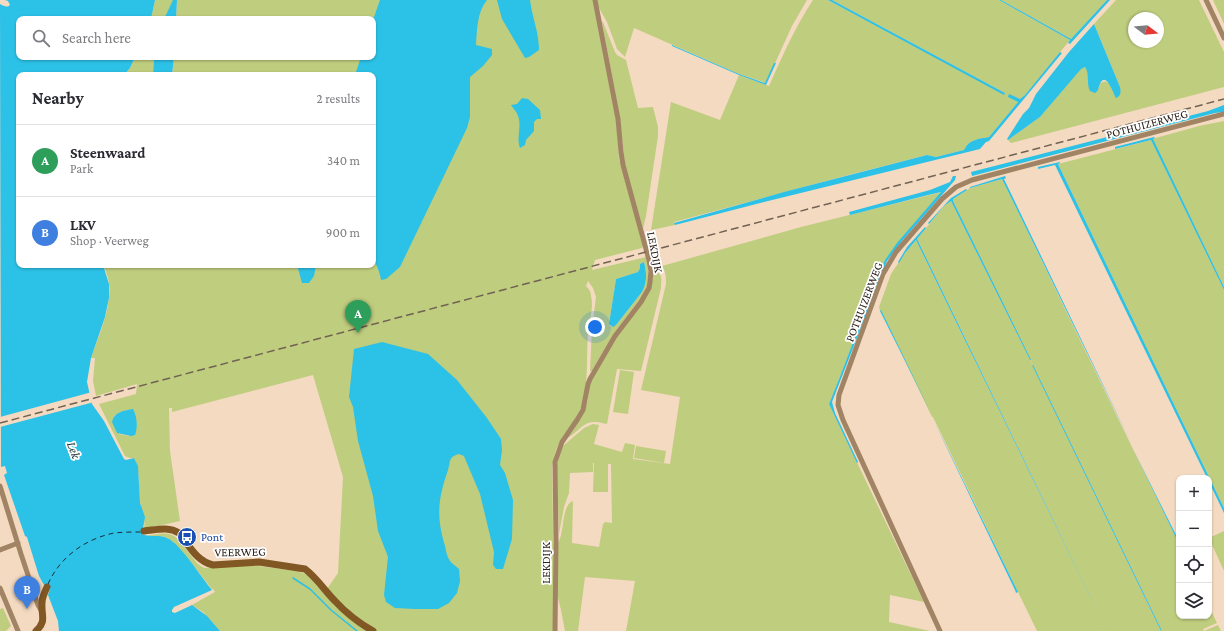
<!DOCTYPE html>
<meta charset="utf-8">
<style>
body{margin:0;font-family:"Crimson Pro",serif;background:#f2f2f3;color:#2b2b33}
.controls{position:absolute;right:12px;bottom:12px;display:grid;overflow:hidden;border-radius:8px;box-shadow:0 1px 3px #0004}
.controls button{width:36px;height:36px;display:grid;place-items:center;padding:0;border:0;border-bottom:1px solid #e1e1e2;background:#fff;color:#2b2b33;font:20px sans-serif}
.compass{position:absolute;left:1128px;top:12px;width:36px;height:36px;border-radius:50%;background:#fff;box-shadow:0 1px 3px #0004;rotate:106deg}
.you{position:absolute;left:595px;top:327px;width:14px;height:14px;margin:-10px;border:3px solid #fff;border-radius:50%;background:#1a73e8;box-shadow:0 0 0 6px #1a73e833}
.badge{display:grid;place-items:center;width:26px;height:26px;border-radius:50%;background:#b45309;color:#fff;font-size:13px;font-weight:700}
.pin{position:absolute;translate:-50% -33px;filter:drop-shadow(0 1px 2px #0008)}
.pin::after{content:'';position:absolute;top:21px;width:14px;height:12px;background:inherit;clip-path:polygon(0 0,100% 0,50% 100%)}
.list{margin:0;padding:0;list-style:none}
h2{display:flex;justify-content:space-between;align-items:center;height:52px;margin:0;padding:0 16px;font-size:17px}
h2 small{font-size:13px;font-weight:400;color:#7c7c81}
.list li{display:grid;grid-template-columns:26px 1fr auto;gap:12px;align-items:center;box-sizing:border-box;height:72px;padding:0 16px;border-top:1px solid #e1e1e2}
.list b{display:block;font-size:15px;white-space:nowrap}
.list p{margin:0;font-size:13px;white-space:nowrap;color:#7c7c81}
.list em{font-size:13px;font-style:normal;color:#7c7c81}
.icon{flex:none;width:22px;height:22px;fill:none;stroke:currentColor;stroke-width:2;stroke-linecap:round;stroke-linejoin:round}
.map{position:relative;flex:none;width:1224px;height:631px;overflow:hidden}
.search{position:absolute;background:#fff;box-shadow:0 1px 3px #0004;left:16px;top:16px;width:360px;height:44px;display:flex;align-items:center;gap:10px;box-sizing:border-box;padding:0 14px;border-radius:8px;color:#7c7c81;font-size:15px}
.panel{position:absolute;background:#fff;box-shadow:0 1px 3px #0004;left:16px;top:72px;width:360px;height:196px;border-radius:8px}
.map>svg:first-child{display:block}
</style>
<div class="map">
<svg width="1224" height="631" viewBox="0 0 1224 631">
<rect width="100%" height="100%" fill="#f4dac1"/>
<path fill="#bfcd7e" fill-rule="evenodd" d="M155,0h19l-10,19h-13z
M177,0h416l23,119 3,40 24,87 -1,2 -47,12 -3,10 54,-13 2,8 1,17 -5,12 -31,41 -19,32 -2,4h-2l2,-42 4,-32 -3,-9 -5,-7 -2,5c3,3 5,6 5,10 3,12 -2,25 -3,37 -2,25 1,52 -7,75 -4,12 -14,21 -20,31 -5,9 -8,19 -9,29l1,61v102h-333l-17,-19 -11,-7 23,-13 -2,-3h-1c-9,-10 -35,-49 -47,-52 -6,-2 -13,0 -19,-1 30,-7 30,0 47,22 3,4 6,8 12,10l46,-3 46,6 11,4 19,14 11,-16 5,-96 -30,-102 -141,37v-4h-3l1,43 10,70 -36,8c2,-12 -3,-17 -4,-28 -2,-14 1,-30 -6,-43h-4l-5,-2 -26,-52 37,-10 1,-10 -41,12 -3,-15 2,-23h-4c8,-24 21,-50 18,-75 -1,-6 -3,-12 -6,-18h270v-190h-201l2,-18h199v-38h-197zM644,262c3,11 3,20 -2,30l-26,33 -6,1 -1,-2 7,-45 22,-7 2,-4v-4zM132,409l2,2 -5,25 -10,-2 -5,-18 6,-4z
M597,0h210l-15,26 -26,57 -27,-9 -105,-46 -9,29 -8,-8 -10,-27 -8,-14z
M813,0h15l176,94 1,-1 -173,-93h167l71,40 -45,55 -5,4 -11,-4v2l9,5 -29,35c-10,2 -20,2 -25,13l-28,7 -9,-2 -75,19 -178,48 1,3 -24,5 20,-128 49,18 19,-45 30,11c13,-29 26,-59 44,-86z
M1001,0h106l-36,39z
M1116,0h83l25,52v35l-213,56 -3,-3 32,-23 40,-48 5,-2c3,3 3,6 3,10l11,11 1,-4c4,-4 7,-3 11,1l9,2 -26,-63zM1134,18h24v24h-24z
M1213,0h11v24z
M602,22h1l12,30 2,3 9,5 12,48 15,-1 5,20v9l-12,80 -3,13 -18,-64 -5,-47z
M135,57h19l-1,18h-29l6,-7z
M1224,121v166l-72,-148 47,-13z
M1151,140l73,150v218l-166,-344z
M1002,179l177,365v72h30v-10l8,17 -14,6 1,2 14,-6 3,6h-59l-209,-430v-2l17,-11z
M942,192l-57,68 -44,114 -12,30 95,198 -34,-7 -1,27 41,9h-304l9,-50 -50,-4 -7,54h-13l-4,-21 -3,-12v-55c7,-11 3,-38 15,-42l-1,42 27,4 4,-23 2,-2 7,1 -1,-59h-3v28h-15l1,-29h-1v9l-23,1 -1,20 -5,14 -5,27 -2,-69 4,-16 3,-4 20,-17 9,-4 6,1 -5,19 28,8 3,-9 10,2 -2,14 37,5 10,-67 -39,-7 25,-106c0,-7 0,-12 -4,-18l139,-39z
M951,201l79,159 131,271h-54l-190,-392 27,-33z
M916,240l191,391h-70l-104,-214h-1l-51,-106h-1l-1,-4 12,-33 14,-21z
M657,272c6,3 4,9 4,16l-20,83 -24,-2 -10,55c-23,-6 -22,2 -39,14l16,-26 4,-12 1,-15 21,-40 42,-62 1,-10z
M620,370l14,2 -6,42 -15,-2z
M636,446l30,5 -2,12 -30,-5z
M1224,531v40l-15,-33z
M3,608l8,18 -5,5h-6v-22z"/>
<path fill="#2cc1e7" d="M5,0h150l-4,19h-132v38h116l-5,11 -6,7h-105v190h84l6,19v14l-4,19 -14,41 -4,24 5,22 12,17 20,38 2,1 8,-2 4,8 2,37 5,14 -3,17c9,4 17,0 25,4 13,5 34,39 45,52l-38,17 -2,3v2l3,1 17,-8 15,11 13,15h-161l-1,-10 -10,-26 2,-6 -6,-4 -5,-9 -12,-39 -2,-1 -21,-61 3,-2 -2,-7 -4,1 -1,-463c4,2 7,4 10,1l-2,-4z
M173,0h4l-1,19h-12z
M380,0h107c-10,12 -10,30 -11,45l16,4v6l-9,11 -13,11v40l-3,11 -67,139 -14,12 -5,1c-1,-10 -7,-17 -8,-27v-178h-18l6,-18h12v-37z
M497,0h33c2,17 9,32 9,50l-10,7 -4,1 -23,-39z
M828,0h4l173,93 -1,2z
M999,0h2l70,39 36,-39h3l-40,44 -2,-1 2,-3z
M1094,24l26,63c1,4 1,9 -4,11 -2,-3 -10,-28 -16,-14 -2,4 -1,6 -5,9l-5,-2c-4,-8 0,-17 -5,-24l-4,2 -41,48 -32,23 -1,-1 16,-25 6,-6 7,-14 33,-42z
M672,45l67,29 26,9 9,-20h2l-10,22 -27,-10 -67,-29z
M1060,52l2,1 -73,88 -3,1 -6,7 -216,53 -89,23 -1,-2 110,-31 143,-37 9,2 28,-7c5,-11 15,-11 25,-13l29,-35 -10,-5 1,-3 11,5 5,-4z
M154,57h20l-2,18h-19z
M522,98l6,1 12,11 1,9h-4l-3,3v9l-8,9 -1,5 -5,3c-4,-10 2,-22 -2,-32 -1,-4 -5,-8 -7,-11l6,-1z
M1224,105v7l-9,1 -243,63 -1,-4 237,-61z
M1154,137l1,1 -2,1 71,148v3l-73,-150 -36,9v-2z
M1060,162v1l-2,1 166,344v5l-15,-31v-4h-2l-152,-313 -17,4v-2z
M953,176h3l-1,4 -53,61 -15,20 -55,141 3,11 23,49 -1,1 -28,-59 12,-30 38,-100 6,-14 12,-17 44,-51 -13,3 -78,20 -1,-3 81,-22 20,-8z
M1005,176l1,2 -2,1 129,268 -131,-268 -32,9v-1z
M966,189l1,1 -14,9v2l78,159h-1l-79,-159 -7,5 -15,18 -1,-1 23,-25z
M925,227l1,1 -9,11 190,392 -191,-391 -11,13 -6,10 -1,-1 9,-15z
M644,262c3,12 3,20 -2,30l-26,33 -3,2 -4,-3 7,-45 22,-7 2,-4v-4z
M297,265h19l-2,11 -5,7h-7z
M881,310l50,103 -51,-102z
M382,342l46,12 29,26 30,38 14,21 1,11 -2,15 5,8 8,27 -1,39 -9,30h-7l-3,-4 1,-13 -14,-58 -14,-33 -2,-5 -5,-2c-11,3 -8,7 -11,16 -10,29 -12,46 -3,76 1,5 2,11 5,15 2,3 6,5 9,8l1,12 -3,12 -8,10 -11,6h-23l-20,-1 -9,-6 -2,-7 4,-38 -10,-26 -5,-35 -15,-55 -5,-34 -4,-10 5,-48z
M1032,365h1l129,266h-1z
M132,409h1c4,7 5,18 2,26l-4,1 -14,-3 -5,-11c2,-10 11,-11 20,-13z
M932,417l86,175 -2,1 -1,-3z
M1133,449l46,92v3z"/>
<path fill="#f4dac1" d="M92,392l2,10 -94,25v-10z"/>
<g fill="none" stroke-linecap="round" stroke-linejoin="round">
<path stroke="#2cc1e7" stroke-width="1.5" d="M293,578l17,11 21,21 26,21"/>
<path stroke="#182f36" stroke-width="1" stroke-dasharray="5 4" stroke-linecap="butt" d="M48,584c12,-27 37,-45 66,-51 9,-1 19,-1 28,-1"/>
<path stroke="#a18464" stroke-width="5" d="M1206,0l18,38
M0,486l21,68 17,51 3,5
M0,550l18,-7
M0,588l18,43
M555,631l1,-91 -1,-78 7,-20 15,-22 6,-10 5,-26 2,-5 25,-43 26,-34 8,-14 1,-6 1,-11 -2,-11 -26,-95 -2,-13 -3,-33 -23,-119
M940,631l-97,-211 -5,-15 1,-10 44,-121 13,-22 46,-53 14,-12 16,-7 252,-66"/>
<path stroke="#815723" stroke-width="7" d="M144,531c12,-1 24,-5 35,2 10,12 17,28 34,32l46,-3 46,7c12,9 20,22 30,32 11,12 24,22 38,30
M36,631c11,-10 5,-15 6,-28 0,-6 3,-11 5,-16"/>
<path stroke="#726254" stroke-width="1.5" stroke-dasharray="8 4" stroke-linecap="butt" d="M0,423l1224,-324"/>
</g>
<defs>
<g id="bus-disc" transform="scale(1)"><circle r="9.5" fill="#1a4fb4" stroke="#fff"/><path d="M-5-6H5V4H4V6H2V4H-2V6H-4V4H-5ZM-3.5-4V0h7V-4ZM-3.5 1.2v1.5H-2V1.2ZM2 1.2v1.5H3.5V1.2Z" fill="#fff"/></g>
</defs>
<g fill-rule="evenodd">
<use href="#bus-disc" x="187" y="537"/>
</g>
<g text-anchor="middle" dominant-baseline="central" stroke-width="3.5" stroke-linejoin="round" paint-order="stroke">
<g font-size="12" fill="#2c2219" stroke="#fff">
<text transform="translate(1147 124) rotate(-15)">POTHUIZERWEG</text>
<text transform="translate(655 252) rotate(79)">LEKDIJK</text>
<text transform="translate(864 302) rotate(-69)">POTHUIZERWEG</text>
<text transform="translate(240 552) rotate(-1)">VEERWEG</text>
<text transform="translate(546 563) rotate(-90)">LEKDIJK</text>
</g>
<g font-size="12" fill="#164399" stroke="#fff" text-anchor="start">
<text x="201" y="537">Pont</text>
</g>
<g font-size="13" font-style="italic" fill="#182f36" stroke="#fff">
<text transform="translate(74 450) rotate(70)">Lek</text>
</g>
</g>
</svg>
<div class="controls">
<button>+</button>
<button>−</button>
<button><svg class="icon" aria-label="locate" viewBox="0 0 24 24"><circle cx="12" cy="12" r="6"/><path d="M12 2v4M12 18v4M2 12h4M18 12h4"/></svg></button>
<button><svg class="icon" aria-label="layers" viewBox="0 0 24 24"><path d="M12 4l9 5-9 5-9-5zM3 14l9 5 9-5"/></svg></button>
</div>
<svg class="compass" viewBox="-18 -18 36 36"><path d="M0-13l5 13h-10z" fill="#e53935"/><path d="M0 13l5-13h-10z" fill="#7c7c81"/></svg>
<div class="you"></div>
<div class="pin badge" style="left:358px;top:333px;background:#2e9e5b">A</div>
<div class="pin badge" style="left:27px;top:609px;background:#3f7fe0">B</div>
<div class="search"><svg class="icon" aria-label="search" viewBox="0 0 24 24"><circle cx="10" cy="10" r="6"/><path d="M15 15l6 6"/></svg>Search here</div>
<section class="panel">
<h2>Nearby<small>2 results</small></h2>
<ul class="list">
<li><span class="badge" style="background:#2e9e5b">A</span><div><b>Steenwaard</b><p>Park</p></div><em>340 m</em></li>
<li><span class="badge" style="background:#3f7fe0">B</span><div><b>LKV</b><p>Shop · Veerweg</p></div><em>900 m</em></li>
</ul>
</section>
</div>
